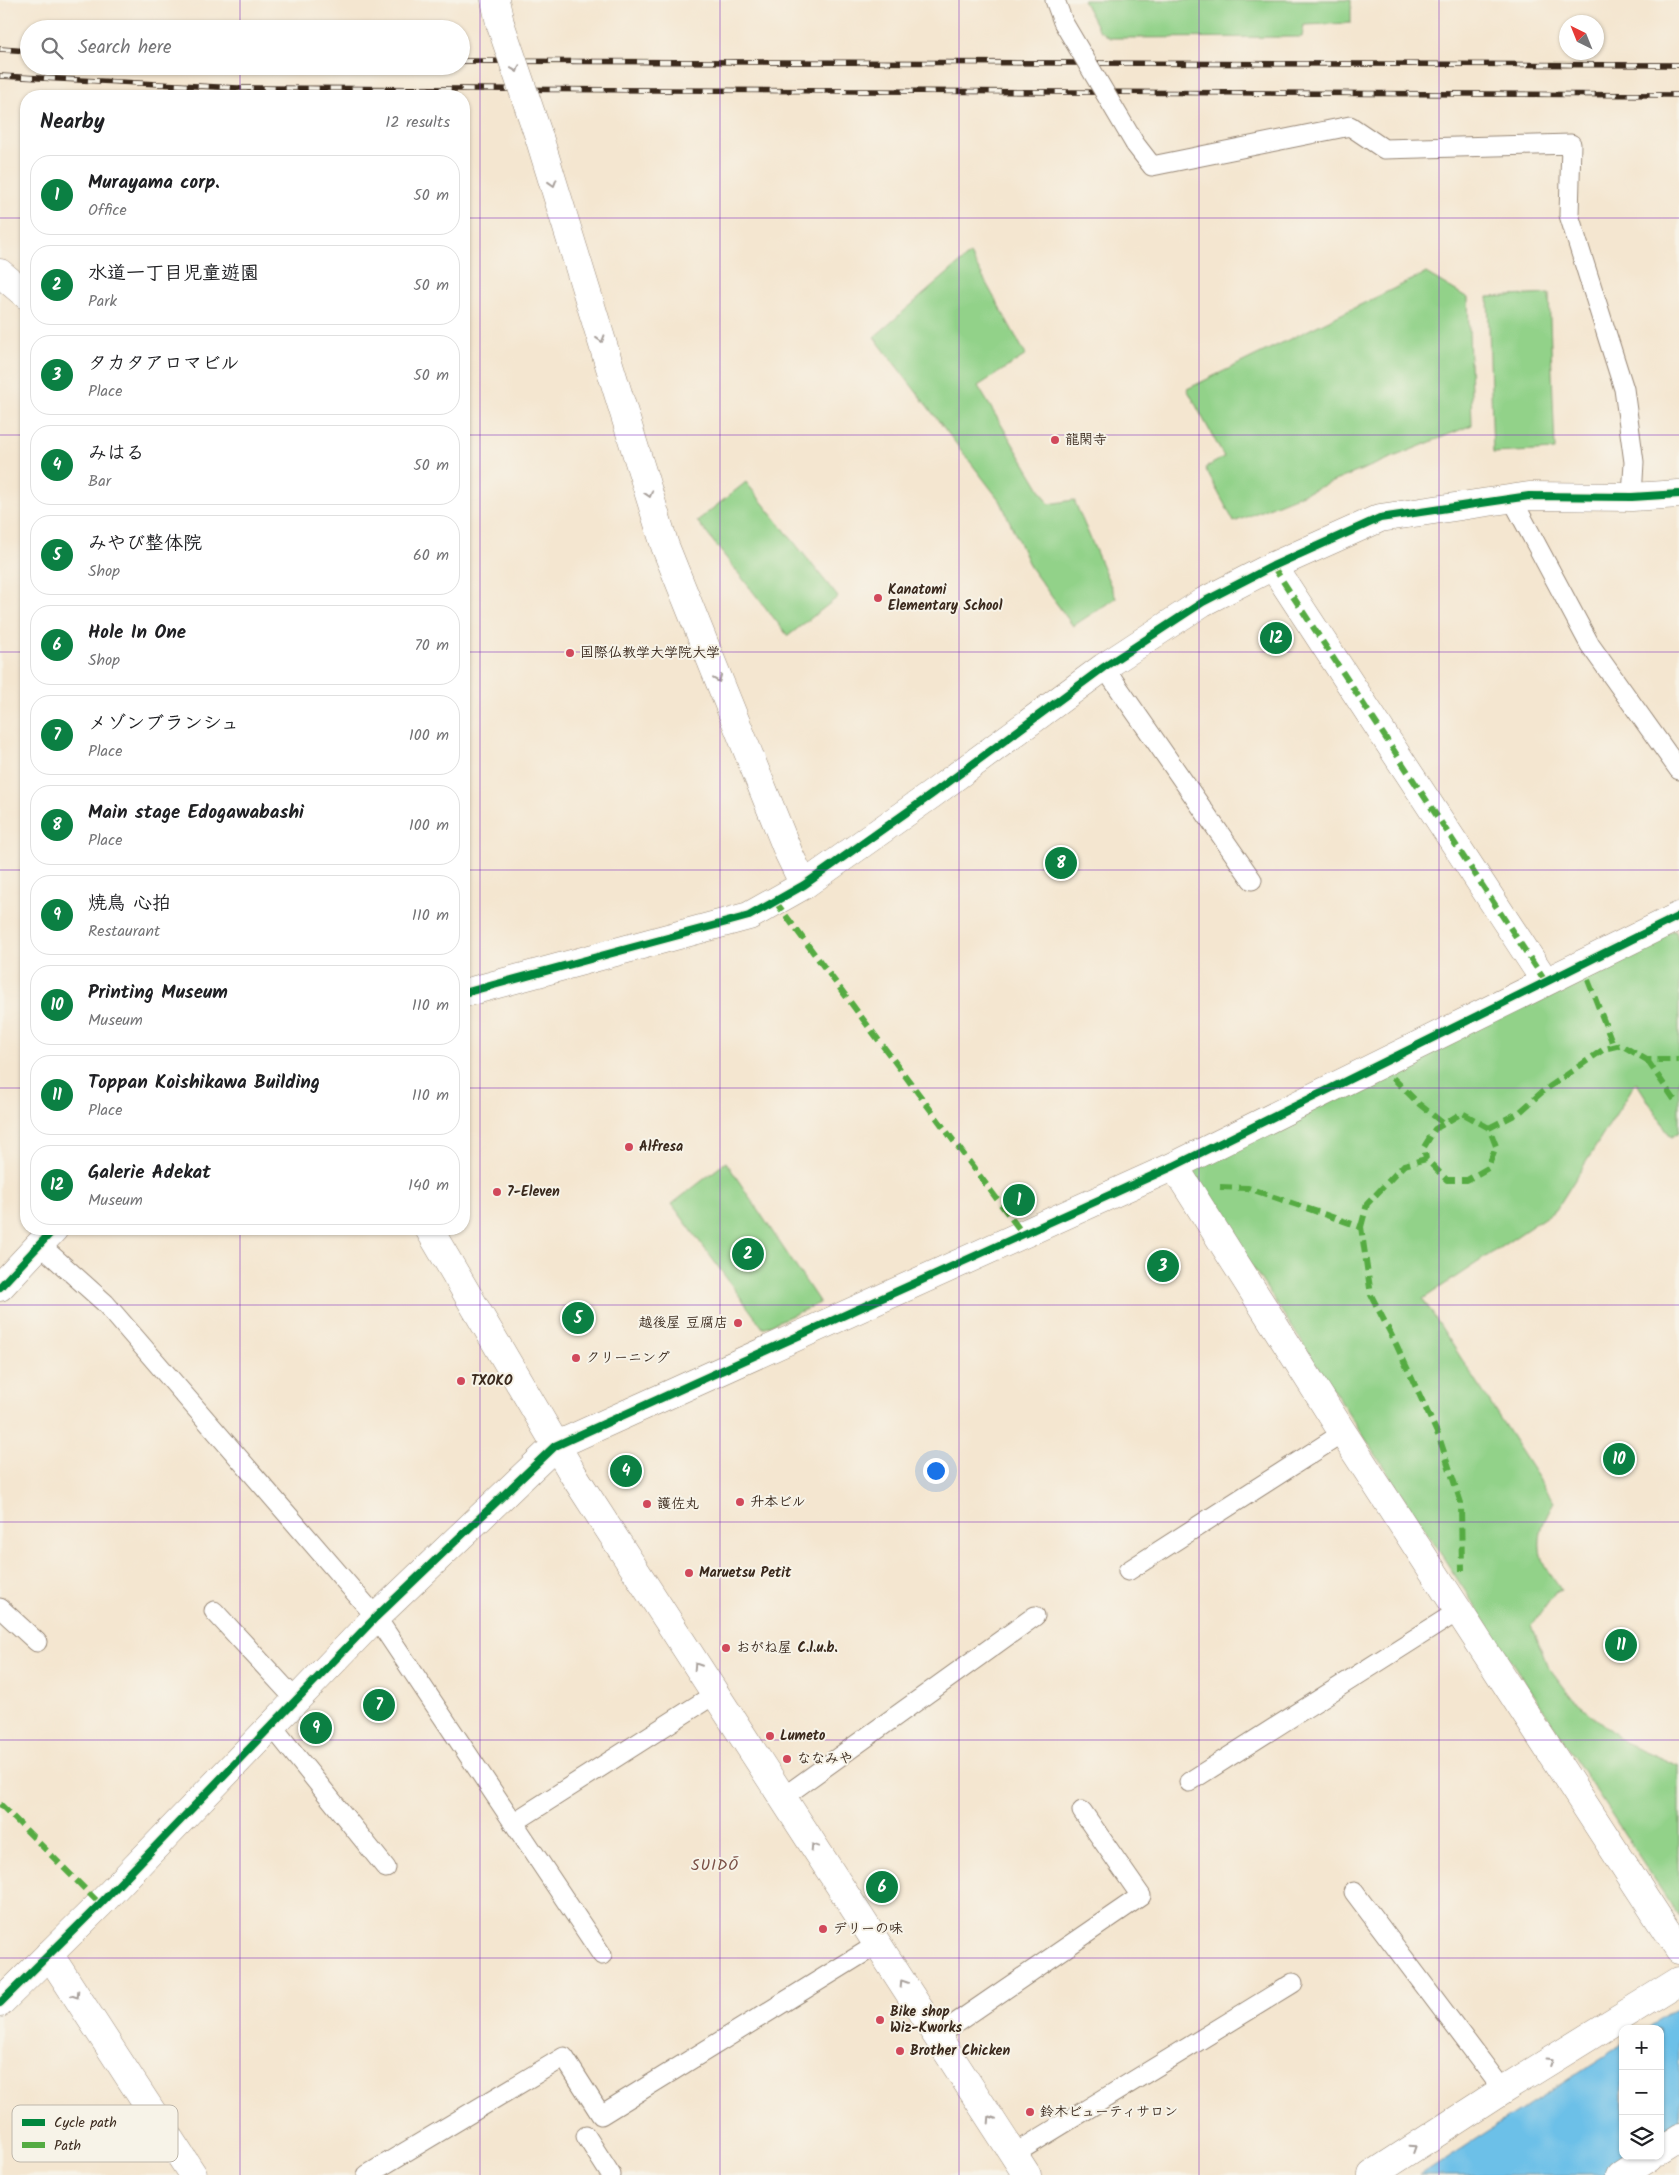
<!DOCTYPE html>
<meta charset="utf-8">
<style>
body{margin:0;font-family:Kalam,"Klee One",sans-serif;background:#f2f2f2;color:#202124}
.controls{position:absolute;right:15px;bottom:15px;display:grid;overflow:hidden;border-radius:10px;box-shadow:0 1px 4px #0004}
.controls button{width:45px;height:45px;display:grid;place-items:center;padding:0;border:0;border-bottom:1px solid #e0e0e0;background:#fff;color:#202124;font:25px sans-serif}
.compass{position:absolute;left:1559px;top:15px;width:45px;height:45px;border-radius:50%;background:#fff;box-shadow:0 1px 4px #0004;rotate:317deg}
.you{position:absolute;left:935px;top:1470px;width:18px;height:18px;margin:-12px;border:4px solid #fff;border-radius:50%;background:#1a73e8;box-shadow:0 0 0 8px #1a73e833}
.badge{display:grid;place-items:center;width:32px;height:32px;border-radius:50%;background:#0b8043;color:#fff;font-size:16px;font-weight:700}
.pin{position:absolute;translate:-50% -50%;border:2px solid #fff;box-shadow:0 1px 5px #0006}
.list{margin:0;padding:0;list-style:none}
h2{display:flex;justify-content:space-between;align-items:center;height:65px;margin:0;padding:0 20px;font-size:21px}
h2 small{font-size:16px;font-weight:400;color:#757577}
.list li{display:grid;grid-template-columns:32px 1fr auto;gap:15px;align-items:center;box-sizing:border-box;height:80px;margin:0 10px 10px;padding:0 10px;border:1px solid #e0e0e0;border-radius:20px}
.list b{display:block;font-size:19px;white-space:nowrap}
.list p{margin:0;font-size:16px;white-space:nowrap;color:#757577}
.list em{font-size:16px;font-style:normal;color:#757577}
.icon{flex:none;width:28px;height:28px;fill:none;stroke:currentColor;stroke-width:2;stroke-linecap:round;stroke-linejoin:round}
.map{position:relative;flex:none;width:1679px;height:2175px;overflow:hidden}
.search{position:absolute;background:#fff;box-shadow:0 1px 4px #0004;left:20px;top:20px;width:450px;height:55px;display:flex;align-items:center;gap:12px;box-sizing:border-box;padding:0 18px;border-radius:28px;color:#757577;font-size:19px}
.panel{position:absolute;background:#fff;box-shadow:0 1px 4px #0004;left:20px;top:90px;width:450px;height:1145px;border-radius:20px}
.map>svg:first-child{display:block}
</style>
<div class="map">
<svg width="1679" height="2175" viewBox="0 0 1679 2175">
<rect width="100%" height="100%" fill="#f7f3e8"/>
<filter id="ink" filterUnits="userSpaceOnUse"><feTurbulence type="fractalNoise" baseFrequency=".02" numOctaves="2"/><feDisplacementMap in="SourceGraphic" scale="10" xChannelSelector="R" yChannelSelector="G"/><feConvolveMatrix kernelMatrix="1 2 1 2 8 2 1 2 1" color-interpolation-filters="sRGB"/></filter>
<filter id="wash" filterUnits="userSpaceOnUse"><feTurbulence type="fractalNoise" baseFrequency=".0096" numOctaves="4" result="noise"/><feDisplacementMap in="SourceGraphic" scale="20" xChannelSelector="R" yChannelSelector="G"/><feGaussianBlur stdDeviation="1.12" result="paint"/><feColorMatrix in="noise" values="0 0 0 0 0 0 0 0 0 0 0 0 0 0 0 0 0 1.4 0 .05"/><feComposite in="paint" operator="in"/></filter>
<g filter="url(#wash)">
<rect width="100%" height="100%" fill="#f4e6d0"/>
<path fill="#92d289" stroke="#667e54" d="M1083,0h268v23l-47,2 -2,12 -192,1 -12,-9z
M970,254l56,101 -48,31 71,118 25,-4 42,98 -43,28 -43,-59 -29,-65 -127,-165z
M1426,273l42,25 4,127 -238,97 -29,-54 19,-11 -37,-68z
M1549,294l6,156 -62,3 -5,-156z
M746,482l92,115 -50,39 -91,-115z
M1674,930l5,11v191l-8,5 -35,-55 -80,128 -133,89 131,203c-10,16 -17,34 -13,53 2,12 14,25 20,35l-5,2 -24,33 15,40 26,34 51,43 55,24v151l-490,-747z
M726,1162l94,141 -57,25 -91,-124z"/>
<path fill="#6cc0e8" stroke="#547583" d="M1679,2007v137l-19,12v-127h-14z
M1623,2044v112h36l-29,19h-210z"/>
</g>
<g filter="url(#ink)">
<g fill="none" stroke-linecap="round" stroke-linejoin="round">
<g stroke="#988877" stroke-width="21">
<path id="lane" d="M1055,0l8,22
M1135,144l17,22 198,-40 34,23 187,-5 -2,71 55,174 10,73 -2,35
M1512,499l78,146 89,125
M1104,667l148,213
M39,1244l66,59 271,314 226,338
M1128,1571l215,-138
M0,1608l37,34
M214,1611l82,89
M272,1726l114,142
M1189,1782l271,-172
M782,1798l253,-182
M513,1823l202,-129
M1354,1892l149,198
M937,2036l204,-140 -59,-85
M586,2136l25,39
M1014,2154l279,-171
M367,2175l197,-118 37,58 277,-171"/>
</g>
<g stroke="#988877" stroke-width="29">
<path id="street" d="M495,0l5,23
M539,137l126,409 124,308 15,31
M0,273l26,22
M1273,566l272,415
M1174,1166l169,267 336,517
M429,1229l144,245 454,701
M49,1954l144,221
M0,2003l100,-99 276,-287 179,-171 619,-280 505,-250
M1372,2175l131,-85 176,-109"/>
</g>
<g stroke="#988877" stroke-width="29">
<path id="secondary" d="M464,993l285,-77 55,-31 127,-90 173,-128 99,-65 70,-36 107,-48 149,-22 103,1 47,-3
M0,1287l54,-58"/>
</g>
<g stroke="#988877" stroke-width="29">
<path id="highway" d="M1660,2150l19,-12
M1621,2175l29,-19"/>
</g>
<use href="#lane" stroke="#fff" stroke-width="19"/>
<use href="#street" stroke="#fff" stroke-width="28"/>
<use href="#secondary" stroke="#fff" stroke-width="28"/>
<use href="#highway" stroke="#fff" stroke-width="28"/>
<g stroke="#3b2a1e" stroke-width="5.5">
<path id="rail" d="M0,49l29,2
M461,61l1218,4
M0,76l238,12 1441,7"/>
</g>
<use href="#rail" stroke="#f7f3e8" stroke-width="4" stroke-dasharray="11" stroke-linecap="butt"/>
<g stroke="#988877" stroke-width="21" stroke-linecap="butt">
<path id="lane-bridge" d="M1063,22l72,122"/>
</g>
<g stroke="#988877" stroke-width="29" stroke-linecap="butt">
<path id="street-bridge" d="M500,23l39,114"/>
</g>
<use href="#lane-bridge" stroke="#fff" stroke-width="19"/>
<use href="#street-bridge" stroke="#fff" stroke-width="28"/>
<path stroke="#55ab43" stroke-width="6" stroke-dasharray="12 6" stroke-linecap="butt" d="M1273,566l272,415
M775,901l248,333
M1588,980l26,67
M1647,1060l29,42
M1393,1078l26,26 25,20
M1489,1128l31,-16 22,-20 62,-43 17,-4 26,15h32
M1220,1187l28,1 113,39 10,68 25,49 43,93 22,66 1,68
M1361,1227l6,-23 37,-39 22,-6 21,21h20l21,-12 8,-22 -7,-18 -27,-15 -27,16 -11,18 2,12
M0,1804l100,100"/>
<g stroke="#f7f3e8" stroke-width="11">
<path id="cycleway" d="M464,993l285,-77 55,-31 127,-90 173,-128 99,-65 70,-36 107,-48 149,-22 103,1 47,-3
M0,1287l54,-58
M0,2003l100,-99 276,-287 179,-171 619,-280 505,-250"/>
</g>
<use href="#cycleway" stroke="#00873e" stroke-width="8"/>
</g>
<defs><path id="oneway-chevron" d="M-2-3.5L2.5 0L-2 3.5" fill="none" stroke-width="1.6" stroke-linecap="round" stroke-linejoin="round" transform="scale(1.25)"/></defs>
<g stroke="#a79f9a">
<use href="#oneway-chevron" transform="translate(516 69) rotate(71)"/>
<use href="#oneway-chevron" transform="translate(553 183) rotate(73)"/>
<use href="#oneway-chevron" transform="translate(601 339) rotate(73)"/>
<use href="#oneway-chevron" transform="translate(649 494) rotate(73)"/>
<use href="#oneway-chevron" transform="translate(718 679) rotate(68)"/>
<use href="#oneway-chevron" transform="translate(697 1666) rotate(-123)"/>
<use href="#oneway-chevron" transform="translate(814 1847) rotate(-123)"/>
<use href="#oneway-chevron" transform="translate(903 1983) rotate(-123)"/>
<use href="#oneway-chevron" transform="translate(76 1995) rotate(57)"/>
<use href="#oneway-chevron" transform="translate(1550 2061) rotate(-32)"/>
<use href="#oneway-chevron" transform="translate(991 2119) rotate(-123)"/>
<use href="#oneway-chevron" transform="translate(1413 2148) rotate(-33)"/>
</g>
</g>
<path fill="none" stroke="#7b2cbf" stroke-width="1" stroke-opacity="0.55" d="M240,0v29M480,0v2175M720,0v2175M959,0v2175M1199,0v2175M1439,0v2175M240,66v30M0,218h26M464,218h1215M0,435h26M464,435h1215M0,652h26M464,652h1215M0,870h26M464,870h1215M0,1088h26M464,1088h1215M240,1229v946M0,1305h1679M0,1522h1679M0,1740h1679M0,1958h1679"/>
<g fill="#d1495b" stroke="#f7f3e8" stroke-width="2">
<circle cx="1055" cy="440" r="5"/>
<circle cx="878" cy="598" r="5"/>
<circle cx="570" cy="653" r="5"/>
<circle cx="629" cy="1147" r="5"/>
<circle cx="497" cy="1192" r="5"/>
<circle cx="738" cy="1323" r="5"/>
<circle cx="576" cy="1358" r="5"/>
<circle cx="461" cy="1381" r="5"/>
<circle cx="740" cy="1502" r="5"/>
<circle cx="647" cy="1504" r="5"/>
<circle cx="689" cy="1573" r="5"/>
<circle cx="726" cy="1648" r="5"/>
<circle cx="770" cy="1736" r="5"/>
<circle cx="787" cy="1759" r="5"/>
<circle cx="823" cy="1929" r="5"/>
<circle cx="880" cy="2020" r="5"/>
<circle cx="900" cy="2051" r="5"/>
<circle cx="1030" cy="2112" r="5"/>
</g>
<g text-anchor="middle" dominant-baseline="central" stroke-width="4" stroke-linejoin="round" paint-order="stroke">
<g font-size="14" font-weight="bold" fill="#3b2a1e" stroke="#f7f3e8" text-anchor="start">
<text x="1065" y="440">龍閑寺</text>
<text x="888" y="590">Kanatomi<tspan x="888" dy="16">Elementary School</tspan></text>
<text x="580" y="653">国際仏教学大学院大学</text>
<text x="639" y="1147">Alfresa</text>
<text x="507" y="1192">7-Eleven</text>
<text x="728" y="1323" text-anchor="end">越後屋 豆腐店</text>
<text x="586" y="1358">クリーニング</text>
<text x="471" y="1381">TXOKO</text>
<text x="750" y="1502">升本ビル</text>
<text x="657" y="1504">護佐丸</text>
<text x="699" y="1573">Maruetsu Petit</text>
<text x="736" y="1648">おがね屋 C.l.u.b.</text>
<text x="780" y="1736">Lumeto</text>
<text x="797" y="1759">ななみや</text>
<text x="833" y="1929">デリーの味</text>
<text x="890" y="2012">Bike shop<tspan x="890" dy="16">Wiz-Kworks</tspan></text>
<text x="910" y="2051">Brother Chicken</text>
<text x="1040" y="2112">鈴木ビューティサロン</text>
</g>
<g font-size="16" letter-spacing="1" fill="#7b5147" stroke="#f7f3e8">
<text x="715" y="1865">SUIDŌ</text>
</g>
</g>
<rect x="12" y="2105" width="166" height="57" rx="8" fill="#f7f3e8" stroke="#bfb7ab" stroke-width="1"/>
<rect x="22" y="2119" width="23" height="7" fill="#00873e"/>
<rect x="22" y="2142" width="23" height="6" fill="#55ab43"/>
<g font-size="14" fill="#3b2a1e">
<text x="54" y="2127">Cycle path</text>
<text x="54" y="2150">Path</text>
</g>
</svg>
<div class="controls">
<button>+</button>
<button>−</button>
<button><svg class="icon" aria-label="layers" viewBox="0 0 24 24"><path d="M12 4l9 5-9 5-9-5zM3 14l9 5 9-5"/></svg></button>
</div>
<svg class="compass" viewBox="-18 -18 36 36"><path d="M0-13l5 13h-10z" fill="#e53935"/><path d="M0 13l5-13h-10z" fill="#757577"/></svg>
<div class="you"></div>
<div class="pin badge" style="left:1019px;top:1200px">1</div>
<div class="pin badge" style="left:748px;top:1254px">2</div>
<div class="pin badge" style="left:1163px;top:1266px">3</div>
<div class="pin badge" style="left:626px;top:1471px">4</div>
<div class="pin badge" style="left:578px;top:1318px">5</div>
<div class="pin badge" style="left:882px;top:1887px">6</div>
<div class="pin badge" style="left:379px;top:1705px">7</div>
<div class="pin badge" style="left:1061px;top:863px">8</div>
<div class="pin badge" style="left:316px;top:1728px">9</div>
<div class="pin badge" style="left:1619px;top:1459px">10</div>
<div class="pin badge" style="left:1621px;top:1645px">11</div>
<div class="pin badge" style="left:1276px;top:638px">12</div>
<div class="search"><svg class="icon" aria-label="search" viewBox="0 0 24 24"><circle cx="10" cy="10" r="6"/><path d="M15 15l6 6"/></svg>Search here</div>
<section class="panel">
<h2>Nearby<small>12 results</small></h2>
<ul class="list">
<li><span class="badge">1</span><div><b>Murayama corp.</b><p>Office</p></div><em>50 m</em></li>
<li><span class="badge">2</span><div><b>水道一丁目児童遊園</b><p>Park</p></div><em>50 m</em></li>
<li><span class="badge">3</span><div><b>タカタアロマビル</b><p>Place</p></div><em>50 m</em></li>
<li><span class="badge">4</span><div><b>みはる</b><p>Bar</p></div><em>50 m</em></li>
<li><span class="badge">5</span><div><b>みやび整体院</b><p>Shop</p></div><em>60 m</em></li>
<li><span class="badge">6</span><div><b>Hole In One</b><p>Shop</p></div><em>70 m</em></li>
<li><span class="badge">7</span><div><b>メゾンブランシュ</b><p>Place</p></div><em>100 m</em></li>
<li><span class="badge">8</span><div><b>Main stage Edogawabashi</b><p>Place</p></div><em>100 m</em></li>
<li><span class="badge">9</span><div><b>焼鳥 心拍</b><p>Restaurant</p></div><em>110 m</em></li>
<li><span class="badge">10</span><div><b>Printing Museum</b><p>Museum</p></div><em>110 m</em></li>
<li><span class="badge">11</span><div><b>Toppan Koishikawa Building</b><p>Place</p></div><em>110 m</em></li>
<li><span class="badge">12</span><div><b>Galerie Adekat</b><p>Museum</p></div><em>140 m</em></li>
</ul>
</section>
</div>
